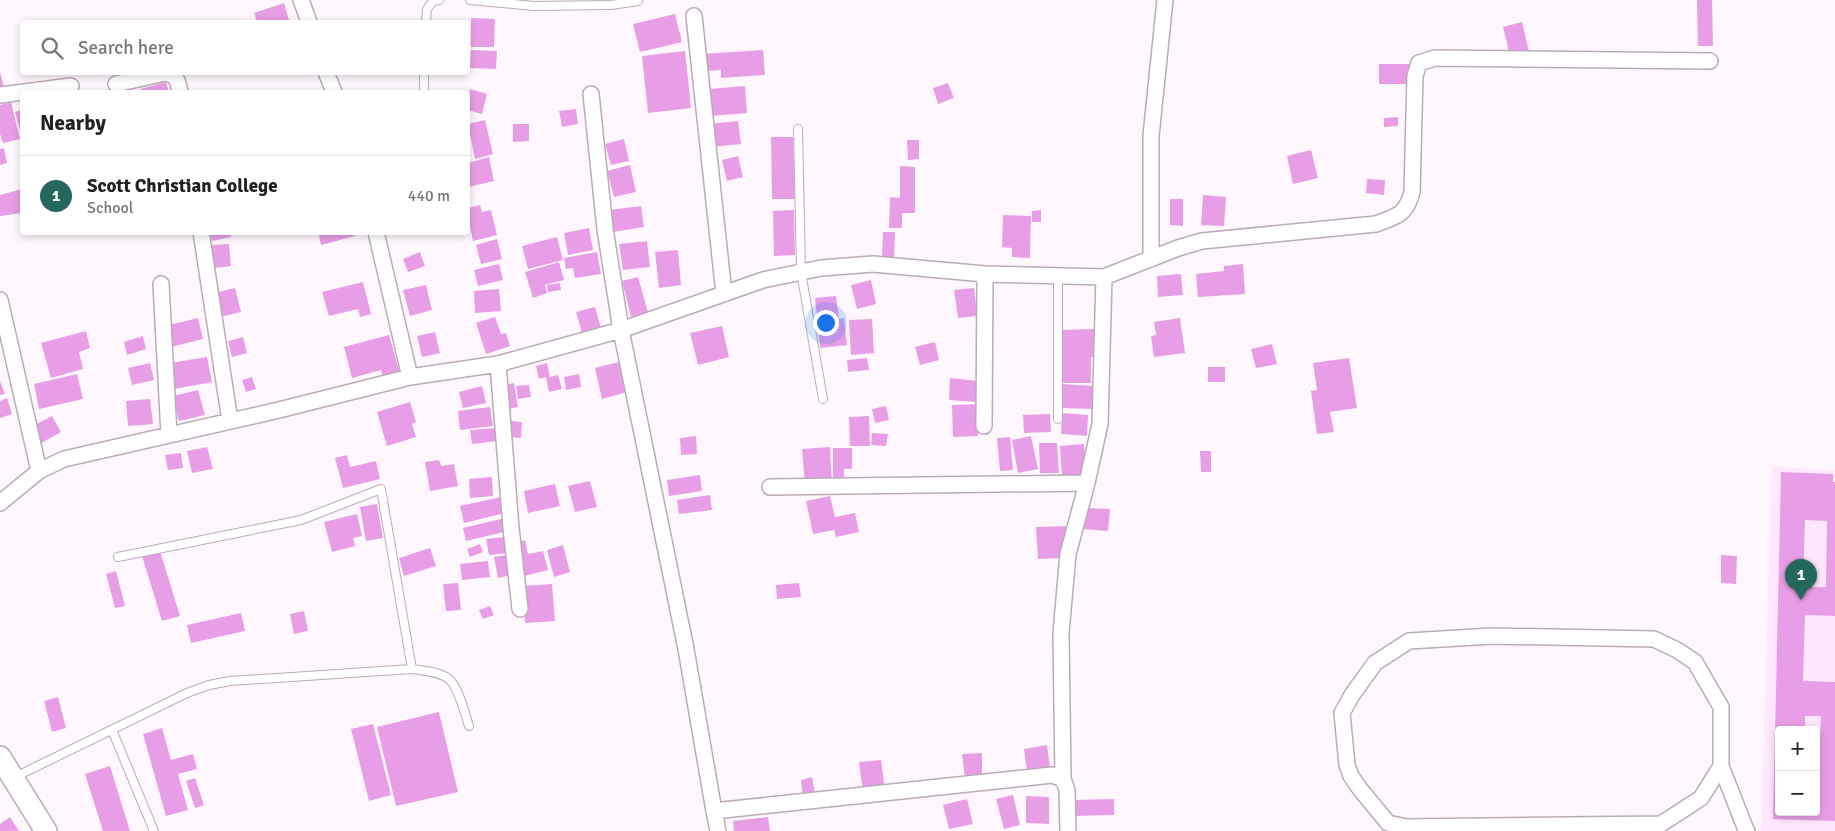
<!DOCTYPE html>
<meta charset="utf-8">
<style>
body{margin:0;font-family:Signika,sans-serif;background:#f6f6f6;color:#222}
.controls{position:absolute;right:15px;bottom:15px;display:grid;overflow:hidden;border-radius:5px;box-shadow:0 2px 8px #0003}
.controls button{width:45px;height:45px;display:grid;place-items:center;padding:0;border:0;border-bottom:1px solid #e0e0e0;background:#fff;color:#222;font:25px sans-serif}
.you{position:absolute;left:825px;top:322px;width:18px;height:18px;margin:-12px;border:4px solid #fff;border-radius:50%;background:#1a73e8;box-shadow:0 0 0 8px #1a73e833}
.badge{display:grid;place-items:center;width:32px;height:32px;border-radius:50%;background:#23685b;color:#fff;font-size:16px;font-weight:700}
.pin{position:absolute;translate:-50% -41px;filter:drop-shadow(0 1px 2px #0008)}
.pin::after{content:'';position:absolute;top:26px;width:18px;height:15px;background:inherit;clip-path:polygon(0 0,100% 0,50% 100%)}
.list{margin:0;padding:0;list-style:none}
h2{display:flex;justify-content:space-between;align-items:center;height:65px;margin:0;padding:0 20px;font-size:21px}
h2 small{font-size:16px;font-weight:400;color:#767676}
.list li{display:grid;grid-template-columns:32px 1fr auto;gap:15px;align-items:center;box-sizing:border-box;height:80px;padding:0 20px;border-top:1px solid #e0e0e0}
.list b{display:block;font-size:19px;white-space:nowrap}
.list p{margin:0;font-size:16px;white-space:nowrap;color:#767676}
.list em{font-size:16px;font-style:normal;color:#767676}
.icon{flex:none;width:28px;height:28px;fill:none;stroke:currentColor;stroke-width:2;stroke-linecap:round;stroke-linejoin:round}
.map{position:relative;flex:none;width:1835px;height:831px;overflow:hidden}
.search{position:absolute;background:#fff;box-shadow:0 2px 8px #0003;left:20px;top:20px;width:450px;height:55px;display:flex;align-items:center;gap:12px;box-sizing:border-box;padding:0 18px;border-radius:5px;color:#767676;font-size:19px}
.panel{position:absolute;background:#fff;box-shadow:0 2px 8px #0003;left:20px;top:90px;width:450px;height:145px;border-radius:5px}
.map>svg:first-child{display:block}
</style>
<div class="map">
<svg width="1835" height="831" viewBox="0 0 1835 831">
<rect width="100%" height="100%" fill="#fef7fe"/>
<path fill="#ffe7fd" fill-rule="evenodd" d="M1772,466l63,5v360h-74zM1779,730h37v82h-37z"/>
<path fill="#e89ee6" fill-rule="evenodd" d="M1697,0h15l1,46h-15z
M284,3l5,17 -8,2h-24l-3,-9z
M675,14l7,28 -42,10 -7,-28z
M471,18l24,1 -1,28h-23z
M1522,22l8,34 -19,4 -8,-33z
M471,50l26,1 -1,18 -26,-1z
M763,50l2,25 -44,3v-8l-18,1 -2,-17z
M685,51l6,57 -43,5 -6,-57z
M1379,64h32v20h-32z
M0,72l4,15 -4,1z
M166,82l3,10h-28l-1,-3z
M948,83l6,15 -16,6 -5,-16z
M745,86l2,27 -36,3 -2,-27z
M470,89l17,5 -5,20 -14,-4v-10z
M11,102l9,37 -17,4 -3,-9v-29z
M576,109l2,15 -16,3 -3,-16z
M22,110v29l-7,-27z
M1398,117v9l-14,1v-9z
M485,120l8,34 -18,5 -7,-35z
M738,121l3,23 -29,3 -3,-23z
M513,124h16v17l-16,1z
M771,137h22l2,62h-23z
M624,139l5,22 -18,4 -6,-21z
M907,140h12v19l-11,1z
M4,148l3,15 -7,2v-16z
M1311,150l7,28 -25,6 -6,-28z
M738,156l5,21 -16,4 -5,-21z
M489,157l5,24 -26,6v-24z
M630,165l6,27 -22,5 -7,-26z
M900,166l15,1v46h-13v15h-13l1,-31 10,1z
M1367,179l18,1 -1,15 -18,-2z
M22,189v24l-22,3v-21z
M1203,195l23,2 -2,29 -23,-1z
M1170,199h13v27l-13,-1z
M480,205l2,7 9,-2 6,25 -24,6 -5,-24v-9z
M641,206l3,21 -31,5 -3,-22z
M794,210l1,45 -21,1 -1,-45z
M1041,210v12h-9v-11z
M1003,215l28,1 -1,42 -18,-1v-9l-10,-1z
M589,228l4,22 -25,5 -4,-22z
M210,232h20l1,5 -19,4z
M318,232h36l1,4 -34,9z
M883,232h12l-1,27 -12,-1z
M557,237l6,23 -35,9 -6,-23z
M497,239l5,20 -21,5 -5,-19z
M647,241l3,26 -27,3 -4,-26z
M229,244l2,22 -17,2 -2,-23z
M678,250l3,35 -22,3 -4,-36z
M420,252l5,14 -17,6 -5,-13z
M597,252l4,22 -26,4 -2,-10 -7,1 -2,-11z
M559,262l5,18 -19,5 2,8 -14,5 -8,-26z
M499,264l4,16 -25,6 -4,-16z
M1243,264l2,30 -47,3 -2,-23 28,-3v-5z
M1181,274l2,21 -25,2 -1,-21z
M638,277l11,39 -17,4 -10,-39z
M871,280l5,24 -19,5 -6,-24z
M363,282l8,32 -11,3 -2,-8 -29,7 -7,-24z
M560,283l1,7 -13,2 -1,-7z
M426,285l6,25 -22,6 -7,-26z
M235,288l6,24 -21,5 -5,-24z
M974,288l3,28 -19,2 -4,-28z
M499,289l2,22 -26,2 -1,-22z
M836,296l3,23 5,-1 3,27 -27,3 -5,-50z
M595,307l6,21 -19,5 -6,-21z
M495,317l6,17 5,-1 4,13 -24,8 -10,-31z
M198,318l5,21 -32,8 -6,-21z
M1180,318l5,35 -31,4 -3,-21 5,-1 -2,-13z
M872,319l2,34 -23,2 -2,-35z
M722,326l7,31 -31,8 -8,-32z
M1095,329l1,28h-5v26h-29l-2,-53z
M86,331l4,17 -11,4 4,17 -32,9 -10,-35z
M435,332l5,21 -18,4 -5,-21z
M389,335l12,42 -17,5 -3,-12 -29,8 -8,-31z
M143,336l3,13 -19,6 -3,-13z
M243,337l4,16 -15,4 -4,-16z
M935,342l4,18 -19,5 -5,-18z
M1272,344l5,20 -21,4 -5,-19z
M207,357l5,25 -38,7 -4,-26z
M867,358l2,12 -21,2 -1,-12z
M1349,358l8,50 -27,4 4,20 -17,2 -6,-43 6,-1 -4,-27z
M623,361l8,30 -29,8 -7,-31z
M150,363l4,17 -22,5 -4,-17z
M547,363l3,14 8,-2 4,14 -13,3 -3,-15 -7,2 -3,-13z
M1208,367h17v15h-17z
M77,374l6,25 -44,10 -5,-25z
M579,374l2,13 -15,3 -2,-13z
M252,377l4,12 -10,3 -4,-12z
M950,378l29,3 -2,21 -28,-2z
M0,381l5,13 -5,1z
M514,383l4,24 -9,2 -5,-24z
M1062,384l31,2v23l-31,-1z
M529,385l2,12 -13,2 -2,-13z
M482,386l4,17 -23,5 -4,-16z
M198,390l7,25 -26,6 -6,-25z
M7,398l5,16 -12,4v-17z
M150,399l3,25 -25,2 -2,-25z
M410,402l6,20 -4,2 4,13 -29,9 -10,-34z
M977,404l1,32 -25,1 -1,-32z
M886,406l3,14 -14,3 -3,-14z
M490,407l3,19 -33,4 -2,-19z
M1062,413l26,2 -1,21 -26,-2z
M1050,414l1,18 -27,1 -1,-18z
M52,416l9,16 -23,13 -9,-17z
M869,416l1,30h-20l-1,-29z
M511,421l11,1 -1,16 -12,-1z
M496,428l1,13 -25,3 -2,-14z
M872,433l16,1 -2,12 -15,-1z
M696,436l1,18 -16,1 -1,-17z
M1031,436l7,33 -20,4 -6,-33z
M1010,437l3,33 -13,1 -3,-33z
M1039,443h18l2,30h-19z
M1084,444l2,31 -24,2 -2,-31z
M207,447l6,22 -21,4 -5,-22z
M830,447l2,36 -27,2 -3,-36z
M833,448h19v21h-8v9h-11z
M1200,451h11v21h-10z
M181,453l2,15 -15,2 -3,-15z
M347,455l3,12 26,-6 4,18 -37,9 -8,-30z
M439,460l2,6 13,-2 4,22 -28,5 -5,-29z
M1781,472l52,2v8h2v134l-30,-1 -2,66 32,1v139l-62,-2zM1805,520l22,1 -1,66h-23zM1805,716h16l-2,47h-3v49h-37v-82h26z
M700,475l2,16 -33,5 -2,-16z
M492,477l1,19 -23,2 -1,-19z
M590,481l7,26 -22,5 -7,-26z
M555,484l5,22 -32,7 -4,-22z
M710,495l2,15 -33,4 -2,-14z
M830,496l5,21 20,-4 4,19 -23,5 -2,-7 -21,4 -7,-33z
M501,497l4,16 -41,10 -4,-17z
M377,504l6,34 -17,3 -6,-34z
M1084,508l26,1 -2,22 -26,-2z
M357,514l5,22 -9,2 2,8 -23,6 -8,-30z
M505,518l3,13 -42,10 -3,-13z
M1068,526l-6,32 -24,1 -2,-32z
M505,537l3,16 -19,2 -3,-16z
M525,540l3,14 15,-3 5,19 -24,6 -8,-34z
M480,544l3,8 -13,5 -3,-8z
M563,545l7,27 -16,5 -7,-27z
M430,548l6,18 -32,10 -5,-18z
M160,551l20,65 -18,5 -20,-65z
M507,555l4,20 -13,3 -4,-21z
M1721,555l16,1 -1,28 -15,-1z
M488,561l2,16 -28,3 -2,-16z
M116,571l9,35 -10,2 -9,-34z
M458,583l3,27 -15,1 -3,-27z
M799,583l2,14 -24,2 -1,-14z
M552,584l3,37 -30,2 -2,-37z
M490,606l4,9 -11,4 -4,-9z
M304,611l4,20 -14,3 -4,-20z
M241,613l4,18 -54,12 -4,-18z
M58,697l8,31 -14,4 -8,-31z
M439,712l19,80 -62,14 -19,-79z
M373,724l18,71 -22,6 -18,-72z
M162,728l9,32 22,-6 4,15 -19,5 10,36 -22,6 -23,-82z
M1047,745l3,23 -23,3 -3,-22z
M982,753v23l-17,2 -3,-24z
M881,760l4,30 -22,2 -4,-30z
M110,766l20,65h-27l-18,-57z
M812,777l3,17 -12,3 -2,-17z
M195,778l9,27 -9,3 -9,-27z
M1013,795l7,30 -16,4 -8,-30z
M1026,796l23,1v27l-23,-1z
M967,799l6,25 -24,5 -6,-24z
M1114,799v16l-43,1 1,-16z
M10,817l9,14h-19v-7z
M768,817l2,14h-36l-1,-10z"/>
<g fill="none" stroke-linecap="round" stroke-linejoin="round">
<g stroke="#bbaaba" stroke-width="10">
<path id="service" d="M470,0l64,6 77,-1 27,-4
M426,22l1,-13 6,-8 6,-1
M424,92v-20
M798,129l3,143 22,127
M1058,419v-143
M118,557l183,-37 80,-31 31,180
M112,730l42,101
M15,777l172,-84 22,-8 21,-4 182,-12c11,2 27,2 37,10 10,9 16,35 20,47"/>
</g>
<g stroke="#bbaaba" stroke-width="18">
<path id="minor" d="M301,0l8,22
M694,16l30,278
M326,72l8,20
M116,84l49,-11c12,1 13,9 15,19
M591,94l14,135 16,101 65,319 28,162 338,-36 11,4 4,11 1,41
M0,95l71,-9
M201,232l29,189
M376,232l34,145
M1151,259v-123l14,-136
M161,284l8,151
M0,300l39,171
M498,364l13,164 9,81
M984,426l1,-152
M770,487l317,-4
M0,503l39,-32 25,-12 215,-49 131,-33 88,-13 123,-34 142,-50 58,-12 52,-4 112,10 119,3 74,-29 24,-7 174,-17c21,-8 30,-9 36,-32l3,-116 4,-13 16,-5 275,3
M1721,766l-20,32 -40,26 -255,3 -18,-4 -28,-34 -9,-13 -4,-11 -5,-52 10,-18 23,-32 34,-22 83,-5 162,3 23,11 18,12 26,45v59l25,64 1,1
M1063,779l-2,-146 7,-79 19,-71 13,-59 4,-147
M714,811l4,20"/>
</g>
<g stroke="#bbaaba" stroke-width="24">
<path id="secondary" d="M0,757l46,74"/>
</g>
<use href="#service" stroke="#fff" stroke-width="8"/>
<use href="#minor" stroke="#fff" stroke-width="15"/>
<use href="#secondary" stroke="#fff" stroke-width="21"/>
</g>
</svg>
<div class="controls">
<button>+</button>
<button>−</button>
</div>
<div class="you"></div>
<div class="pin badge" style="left:1801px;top:600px">1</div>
<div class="search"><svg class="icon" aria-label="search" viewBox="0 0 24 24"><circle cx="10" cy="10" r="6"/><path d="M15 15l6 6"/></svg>Search here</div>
<section class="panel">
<h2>Nearby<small></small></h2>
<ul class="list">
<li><span class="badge">1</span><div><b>Scott Christian College</b><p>School</p></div><em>440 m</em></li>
</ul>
</section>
</div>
